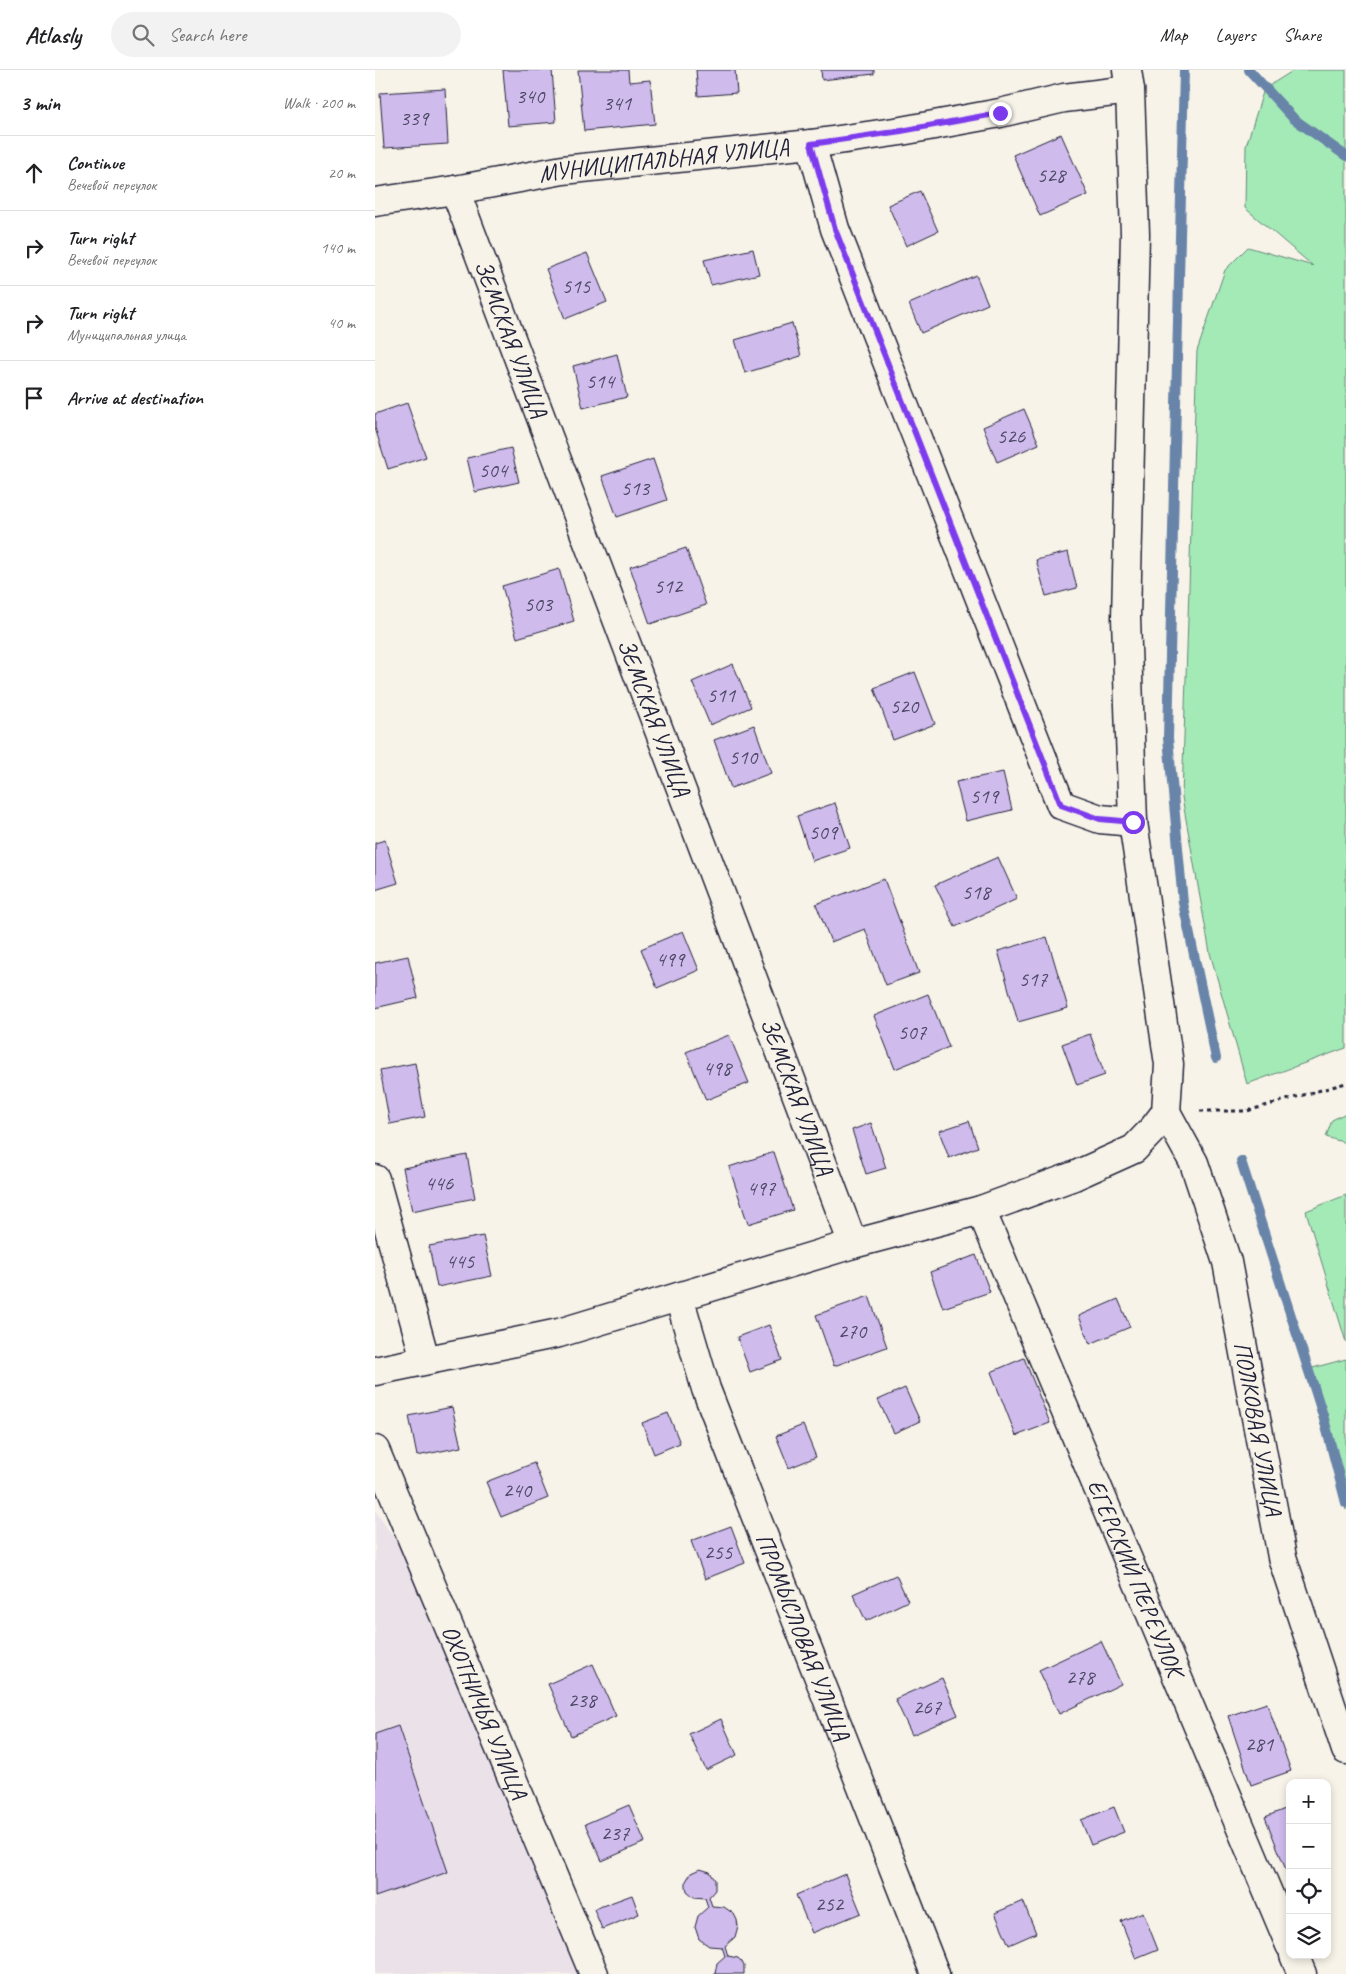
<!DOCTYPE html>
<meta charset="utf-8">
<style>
body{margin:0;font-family:Caveat,sans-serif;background:#f2f2f2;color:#202124}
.controls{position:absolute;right:15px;bottom:15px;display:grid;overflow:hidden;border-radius:10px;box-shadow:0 2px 8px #0003}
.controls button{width:45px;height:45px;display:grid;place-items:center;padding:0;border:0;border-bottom:1px solid #e0e0e0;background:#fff;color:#202124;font:25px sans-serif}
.stop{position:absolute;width:15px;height:15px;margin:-11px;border:4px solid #7c3aed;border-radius:50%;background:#fff}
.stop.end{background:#7c3aed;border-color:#fff;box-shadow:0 1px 5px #0008}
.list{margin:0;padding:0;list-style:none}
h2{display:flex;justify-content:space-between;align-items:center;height:65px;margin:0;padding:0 20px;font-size:21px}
h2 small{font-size:16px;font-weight:400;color:#757577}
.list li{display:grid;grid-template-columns:32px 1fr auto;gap:15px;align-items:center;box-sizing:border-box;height:75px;padding:0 20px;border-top:1px solid #e0e0e0}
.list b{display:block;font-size:19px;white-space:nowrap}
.list p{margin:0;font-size:16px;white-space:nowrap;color:#757577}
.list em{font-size:16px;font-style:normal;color:#757577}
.icon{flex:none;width:28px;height:28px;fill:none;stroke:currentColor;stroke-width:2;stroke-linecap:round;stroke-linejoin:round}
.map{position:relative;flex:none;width:971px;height:1904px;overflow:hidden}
header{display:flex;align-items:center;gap:30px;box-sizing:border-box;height:70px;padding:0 25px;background:#fff;border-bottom:1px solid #e0e0e0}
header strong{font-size:24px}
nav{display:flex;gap:28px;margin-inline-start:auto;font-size:18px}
.search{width:350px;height:45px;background:#f2f2f2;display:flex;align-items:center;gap:12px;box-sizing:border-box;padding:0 18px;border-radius:28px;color:#757577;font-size:19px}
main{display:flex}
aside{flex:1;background:#fff}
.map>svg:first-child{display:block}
</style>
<header>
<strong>Atlasly</strong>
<div class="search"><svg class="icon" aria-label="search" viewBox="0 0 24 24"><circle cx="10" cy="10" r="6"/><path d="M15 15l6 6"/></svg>Search here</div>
<nav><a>Map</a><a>Layers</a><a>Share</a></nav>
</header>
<main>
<aside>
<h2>3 min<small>Walk · 200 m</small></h2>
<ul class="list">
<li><svg class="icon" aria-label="ahead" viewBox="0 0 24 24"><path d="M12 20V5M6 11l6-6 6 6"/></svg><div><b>Continue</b><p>Вечевой переулок</p></div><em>20 m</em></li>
<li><svg class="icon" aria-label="right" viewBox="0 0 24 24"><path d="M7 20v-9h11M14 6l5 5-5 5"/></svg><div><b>Turn right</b><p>Вечевой переулок</p></div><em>140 m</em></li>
<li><svg class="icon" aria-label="right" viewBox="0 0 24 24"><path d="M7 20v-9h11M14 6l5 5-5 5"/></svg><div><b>Turn right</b><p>Муниципальная улица</p></div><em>40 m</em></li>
<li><svg class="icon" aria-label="arrive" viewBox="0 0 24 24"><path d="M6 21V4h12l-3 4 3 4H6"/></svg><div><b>Arrive at destination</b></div></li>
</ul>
</aside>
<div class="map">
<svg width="971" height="1904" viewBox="0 0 971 1904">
<rect width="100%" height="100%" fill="#f7f3e8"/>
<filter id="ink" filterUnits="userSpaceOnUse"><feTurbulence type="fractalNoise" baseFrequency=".02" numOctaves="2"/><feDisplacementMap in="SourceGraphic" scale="10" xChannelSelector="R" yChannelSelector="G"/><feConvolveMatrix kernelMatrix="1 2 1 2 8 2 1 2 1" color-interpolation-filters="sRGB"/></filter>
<g filter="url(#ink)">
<path fill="#ebe2e9" d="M0,1440l46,68 157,396h-203z"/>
<path fill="#a4eab6" stroke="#638678" d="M919,0h52v978l-99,36 -37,-131 -28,-156 15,-446 28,-81 23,-23 65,19 -68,-58 1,-62 18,-57z
M971,1043v30l-20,-6 6,-17z
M971,1125v147l-40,-131z
M971,1289v151l-41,-140z"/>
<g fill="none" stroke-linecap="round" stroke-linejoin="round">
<path stroke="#6984a9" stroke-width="10" d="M809,0l-16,668 15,165 33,155
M874,0l45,49 52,37
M866,1091l82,254 23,88"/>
</g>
<path fill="#cfbbec" stroke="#22223b" d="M128,0h49l4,52 -48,4z
M203,0h50l1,12 21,-2 5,44 -71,7z
M321,0h39l2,23 -39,3z
M446,0h53v4l-52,6z
M70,19l3,55 -64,4 -4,-55z
M686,64l27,61 -48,21 -27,-61z
M545,121l18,40 -32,15 -18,-41z
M378,179l6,25 -48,11 -7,-25z
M212,183l20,49 -42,17 -19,-50z
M601,205l12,29 -67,29 -12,-29z
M417,253l9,33 -56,17 -10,-33z
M242,284l10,43 -44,11 -10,-42z
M32,333l19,54 -38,12 -13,-41v-14z
M649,339l15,35 -42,18 -14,-35z
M136,378l8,34 -44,10 -8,-34z
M278,389l14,41 -50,17 -15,-41z
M311,478l20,57 -56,19 -20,-57z
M693,482l9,36 -31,8 -10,-36z
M184,499l15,52 -57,17 -15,-52z
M358,594l18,43 -41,18 -18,-43z
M540,602l20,52 -42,16 -19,-52z
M379,655l17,48 -40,15 -17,-48z
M628,702l9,38 -46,11 -10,-39z
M460,733l15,45 -38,13 -15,-45z
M10,770l13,43 -23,7v-47z
M623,787l19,42 -62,28 -20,-42z
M509,809l35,94 -33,12 -21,-56 -34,13 -15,-38z
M308,861l16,39 -42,18 -16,-39z
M672,867l21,71 -50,14 -20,-71z
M33,886l10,42 -43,10v-45z
M553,924l21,53 -54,22 -21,-53z
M715,964l15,41 -28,10 -15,-41z
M354,965l20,48 -43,17 -20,-48z
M40,993l10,54 -35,7 -10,-54z
M594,1051l9,26 -29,11 -10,-27z
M496,1053l15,45 -20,6 -14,-44z
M399,1082l19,58 -45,14 -19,-57z
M92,1085l8,43 -63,13 -9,-43z
M108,1166l9,40 -55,11 -8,-41z
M601,1185l14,37 -47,16 -13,-36z
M494,1226l18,51 -53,19 -18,-51z
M743,1229l12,28 -40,17 -11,-28z
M394,1255l13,35 -32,12 -13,-35z
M649,1288l26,65 -34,13 -25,-64z
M530,1318l15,33 -26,12 -16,-33z
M77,1337l9,40 -44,9 -8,-40z
M293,1343l12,30 -26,11 -12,-31z
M428,1355l13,32 -27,11 -13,-32z
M159,1393l14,35 -47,19 -15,-35z
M356,1456l14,37 -40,16 -14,-38z
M521,1505l12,26 -42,20 -13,-27z
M726,1571l20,43 -62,30 -20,-44z
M218,1594l23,52 -45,20 -23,-52z
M567,1608l16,37 -46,20 -17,-36z
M892,1633l24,68 -40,14 -23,-69z
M346,1649l16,36 -31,15 -17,-36z
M23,1656l50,146 -73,25v-163z
M254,1735l16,37 -43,19 -17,-37z
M739,1737l10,25 -33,13 -10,-25z
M915,1737v73l-25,-63z
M325,1799l10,3 5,8v10l-6,7 3,9 12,1 10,7 3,6 1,6 -3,11 -10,9 3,10 10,2 4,4 2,4v8h-29l2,-11 8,-7 -3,-9 -13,-1 -10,-7 -4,-12 3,-11 10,-9 -3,-9 -11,-1 -7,-6 -1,-5v-5l5,-8z
M470,1804l16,39 -49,20 -16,-38z
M257,1825l7,19 -37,15 -8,-20z
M648,1831l13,32 -27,12 -14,-32z
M768,1842l15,38 -22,9 -15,-38z"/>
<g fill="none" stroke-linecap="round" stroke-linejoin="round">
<g stroke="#22223b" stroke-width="31">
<g id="minor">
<path d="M436,74l24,85 226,576 39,14 33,3"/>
<path id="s1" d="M80,120l398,1054"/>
<path id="s2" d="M0,132l80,-12 108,-20 248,-26 90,-13 99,-18 64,-15 66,-8"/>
<path id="s3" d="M791,1042l28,51 33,99 55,295 64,193"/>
<path d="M0,1109l50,180"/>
<path id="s4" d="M606,1140l309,735"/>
<path id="s5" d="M304,1227l27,92 229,585"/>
<path d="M0,1301l184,-38 294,-89 128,-34 93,-34 60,-27 19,-20 13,-17 3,-48 -36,-242 -7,-204 9,-384 -5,-144 -3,-20"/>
<path id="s6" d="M0,1380l219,524"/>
<path d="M919,1885l8,19"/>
</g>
</g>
<path stroke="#22223b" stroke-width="3" stroke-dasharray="4 4" stroke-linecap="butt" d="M825,1041h47l99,-28"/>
<use href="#minor" stroke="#f7f3e8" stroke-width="28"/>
</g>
</g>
<g fill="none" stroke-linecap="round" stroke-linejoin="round" filter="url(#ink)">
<path stroke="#7c3aed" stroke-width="6" d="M625,43l-99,18 -90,13 24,85 226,576 39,14 33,3"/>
</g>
<g text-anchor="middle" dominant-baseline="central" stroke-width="4" stroke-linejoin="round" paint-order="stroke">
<g font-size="21" fill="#4d4867">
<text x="155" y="26">340</text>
<text x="242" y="33">341</text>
<text x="39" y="48">339</text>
<text x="676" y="105">528</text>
<text x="201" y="216">515</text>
<text x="225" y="311">514</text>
<text x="636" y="366">526</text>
<text x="118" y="400">504</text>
<text x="260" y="418">513</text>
<text x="293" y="516">512</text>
<text x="163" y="534">503</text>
<text x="346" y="625">511</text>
<text x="529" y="636">520</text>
<text x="368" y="687">510</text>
<text x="609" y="726">519</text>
<text x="448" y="762">509</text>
<text x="601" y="822">518</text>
<text x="295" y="889">499</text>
<text x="658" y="909">517</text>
<text x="537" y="962">507</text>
<text x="342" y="998">498</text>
<text x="64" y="1113">446</text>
<text x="386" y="1118">497</text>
<text x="85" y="1191">445</text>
<text x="477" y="1261">270</text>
<text x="142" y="1420">240</text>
<text x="343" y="1482">255</text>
<text x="705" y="1607">278</text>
<text x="207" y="1630">238</text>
<text x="552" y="1637">267</text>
<text x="884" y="1674">281</text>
<text x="240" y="1763">237</text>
<text x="454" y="1834">252</text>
</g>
<g font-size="24" fill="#22223b" stroke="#f7f3e8">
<text stroke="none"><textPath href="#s2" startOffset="292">МУНИЦИПАЛЬНАЯ УЛИЦА</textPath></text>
<text stroke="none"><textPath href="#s1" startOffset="159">ЗЕМСКАЯ УЛИЦА</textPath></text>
<text stroke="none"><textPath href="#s1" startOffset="564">ЗЕМСКАЯ УЛИЦА</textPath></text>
<text stroke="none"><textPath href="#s1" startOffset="969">ЗЕМСКАЯ УЛИЦА</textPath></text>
<text stroke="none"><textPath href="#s3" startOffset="332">ПОЛКОВАЯ УЛИЦА</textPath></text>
<text stroke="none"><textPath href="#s4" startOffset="399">ЕГЕРСКИЙ ПЕРЕУЛОК</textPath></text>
<text stroke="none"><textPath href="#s5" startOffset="362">ПРОМЫСЛОВАЯ УЛИЦА</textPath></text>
<text stroke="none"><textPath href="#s6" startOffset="284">ОХОТНИЧЬЯ УЛИЦА</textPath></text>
</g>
</g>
</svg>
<div class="controls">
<button>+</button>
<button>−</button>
<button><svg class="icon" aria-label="locate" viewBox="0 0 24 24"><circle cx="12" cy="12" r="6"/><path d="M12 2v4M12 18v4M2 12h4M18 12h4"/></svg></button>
<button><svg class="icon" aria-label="layers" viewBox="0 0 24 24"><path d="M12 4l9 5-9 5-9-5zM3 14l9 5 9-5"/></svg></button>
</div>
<div class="stop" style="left:758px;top:752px"></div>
<div class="stop end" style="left:625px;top:43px"></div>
</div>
</main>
